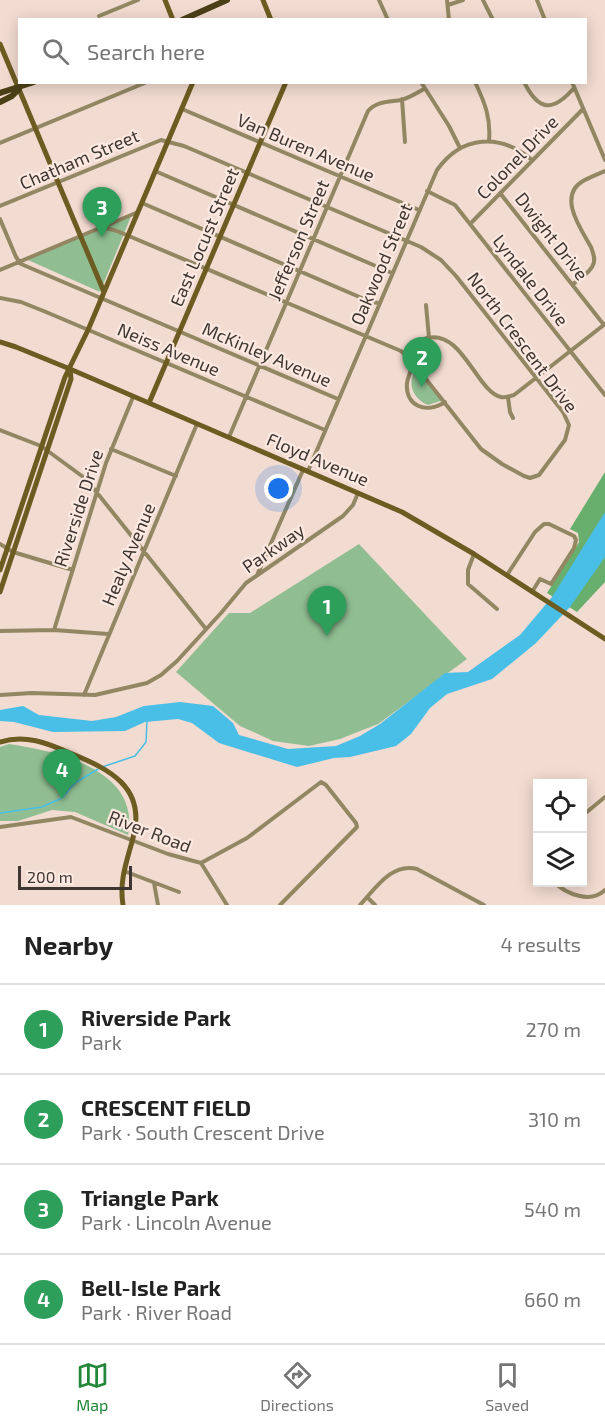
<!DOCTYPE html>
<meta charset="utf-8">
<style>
body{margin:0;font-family:"Exo 2",sans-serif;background:#f2f2f2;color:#222}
.controls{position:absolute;right:18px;bottom:18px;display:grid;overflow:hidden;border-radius:0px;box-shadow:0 3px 15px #0003}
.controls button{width:54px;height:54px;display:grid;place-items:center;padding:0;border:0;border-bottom:2px solid #e0e0e0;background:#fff;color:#222;font:30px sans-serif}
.scale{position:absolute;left:18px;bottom:15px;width:114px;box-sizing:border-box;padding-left:6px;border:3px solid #3f3632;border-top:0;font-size:16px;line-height:21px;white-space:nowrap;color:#3f3632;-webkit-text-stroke:4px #fce9e1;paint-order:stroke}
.you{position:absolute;left:279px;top:489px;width:21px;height:21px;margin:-15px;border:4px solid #fff;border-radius:50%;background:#1a73e8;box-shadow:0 0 0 9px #1a73e833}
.badge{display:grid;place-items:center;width:39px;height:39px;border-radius:50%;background:#23863a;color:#fff;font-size:20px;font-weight:700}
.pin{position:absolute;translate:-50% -50px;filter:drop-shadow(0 2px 3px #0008)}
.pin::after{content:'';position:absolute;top:32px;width:21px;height:18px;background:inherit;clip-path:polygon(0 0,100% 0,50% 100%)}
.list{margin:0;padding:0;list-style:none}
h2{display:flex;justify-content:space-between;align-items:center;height:78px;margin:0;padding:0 24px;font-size:26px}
h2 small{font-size:20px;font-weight:400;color:#767676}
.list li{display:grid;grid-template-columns:39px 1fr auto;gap:18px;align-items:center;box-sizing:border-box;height:90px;padding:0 24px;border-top:2px solid #e0e0e0}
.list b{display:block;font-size:22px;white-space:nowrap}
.list p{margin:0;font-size:20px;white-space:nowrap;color:#767676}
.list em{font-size:20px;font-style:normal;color:#767676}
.icon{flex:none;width:33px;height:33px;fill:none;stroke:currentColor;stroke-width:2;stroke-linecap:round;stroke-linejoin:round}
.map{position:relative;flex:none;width:605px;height:905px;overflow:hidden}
.search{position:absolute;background:#fff;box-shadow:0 3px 15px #0003;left:18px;right:18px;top:18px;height:66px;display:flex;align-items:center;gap:15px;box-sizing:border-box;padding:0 21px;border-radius:0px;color:#767676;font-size:22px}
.sheet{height:438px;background:#fff}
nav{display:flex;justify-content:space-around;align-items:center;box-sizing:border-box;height:84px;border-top:2px solid #e0e0e0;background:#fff;font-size:16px;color:#767676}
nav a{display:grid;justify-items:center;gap:3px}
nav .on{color:#23863a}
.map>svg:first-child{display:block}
</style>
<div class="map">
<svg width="605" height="905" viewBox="0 0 605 905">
<rect width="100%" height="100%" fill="#f2dbd1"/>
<path fill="#90be92" d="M132,214l-32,78 -72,-32z
M417,367l26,33 -15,5c-16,-7 -22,-23 -11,-38z
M359,544l108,115 -89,65 -38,15 -31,7 -36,-5 -33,-15 -64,-54 53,-59h21z
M9,744c48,7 132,26 119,91l-53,-23 -23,-2 -34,11h-18v-74z"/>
<path fill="#68af6d" d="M605,472v110l-28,30 -30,-19 32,-51 -1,-9 -8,-4z"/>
<path fill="#49bfe7" d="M605,512v45l-35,50 -34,36 -44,36 -45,15 -17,14 -19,26 -15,12 -46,11 -16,1 -37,9 -78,-24 -27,-20 -14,-4 -33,3 -20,9 -72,1 -39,-10 -14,-1v-11l23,-4 16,9 53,6 24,-4 28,-11 36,-4 33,4 20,17 6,12 49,14 48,-3 24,-10 20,-12 65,-51 23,-1 52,-37 32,-38z"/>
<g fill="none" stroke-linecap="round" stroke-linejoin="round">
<path stroke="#49bfe7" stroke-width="1.5" d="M102,767l33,-11 11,-14 1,-21
M0,813l42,-6 20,-9 13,-15 23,-14"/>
<path stroke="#928762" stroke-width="4" d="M379,0l9,20
M447,0l2,20
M483,0l10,20
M537,0l8,20
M448,5l15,-5
M99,16l39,-16
M421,82l28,44 11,22
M475,82c10,21 16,36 14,59
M524,82c15,30 29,30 50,6
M572,82l33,78
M402,99l3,43
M182,109l237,101
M0,143l147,-61
M155,171l237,102
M427,191l28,14 150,190
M500,193l104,132
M142,203l229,99 8,1
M0,206l161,-66 23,6 237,101 20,13 15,16 107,136 6,13 -4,15 -26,35 -9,3 -6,-2 -22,-12 -21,-15 -70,-89 -10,-9 -284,-120 -15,-4 -102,43
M0,219l16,38 5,7 317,135
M470,224l113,-115
M103,227l35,-15
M573,284c6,-5 17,-11 20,-19 3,-6 0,-12 -2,-18 -10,-18 -34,-51 -8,-66 7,-4 15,-7 22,-10
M0,298l21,4 25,10 279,118
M426,305l3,33
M404,353c7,-5 15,-13 23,-15 35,-9 50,54 74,59 4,1 9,-1 13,-2l91,-71
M414,364c-3,6 -6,12 -7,19 -2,24 20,31 38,19
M508,397l2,15 3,6
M0,430l41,16 45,33 120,150
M229,437l139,-326c9,-10 21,-9 33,-11 8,-2 16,-7 23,-11
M111,449l65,27
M308,471l129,-301c25,-35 63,-37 95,-10
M0,544l13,8 60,18
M474,554l-6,16v14l29,25
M258,573l45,-103
M507,575l28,-43 9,-8h5l25,12 2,4 -2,8 -23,36 -11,-5 -8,13
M54,630l52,-167 27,-66
M0,631l54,-1 54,4
M0,695l32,-2 63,2 52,-12 14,-8 16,-14 44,-48 25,-30 97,-67 10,-11 5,-12
M84,695l113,-271
M582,816l23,-19
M0,827l71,-10 97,37 33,9 46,-25 74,-56 5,3 30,38 1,4 -77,78
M201,863l26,42
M124,871l55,21
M554,882c12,12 37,22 51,8
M154,883l4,22
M367,897l8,8
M360,905c15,-16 32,-43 57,-36l67,36"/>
<path stroke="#6d5c21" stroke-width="5" d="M165,0l8,20
M263,0l8,20
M0,44l104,248
M0,342l16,5 54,22 332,143 72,42 131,85
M149,403l137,-321
M0,570l65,-193 23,-47 105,-248
M0,592l71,-213 -1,-10
M0,742c25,-8 47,1 70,11 39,16 77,34 63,85 -6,23 -14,42 -10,67"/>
<path stroke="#4b3f16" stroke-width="6" d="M182,20l45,-20
M0,93l34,-11
M0,102l12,-6 7,-7"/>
</g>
<g text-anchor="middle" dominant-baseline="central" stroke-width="4.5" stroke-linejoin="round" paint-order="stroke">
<g font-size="18" fill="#3f3632" stroke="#fce9e1">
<text transform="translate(306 147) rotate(23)">Van Buren Avenue</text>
<text transform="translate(517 157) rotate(-46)">Colonel Drive</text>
<text transform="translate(79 159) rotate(-23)">Chatham Street</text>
<text transform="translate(552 236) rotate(52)">Dwight Drive</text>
<text transform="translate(204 237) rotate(-67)">East Locust Street</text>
<text transform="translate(298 240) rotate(-67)">Jefferson Street</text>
<text transform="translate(381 264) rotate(-67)">Oakwood Street</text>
<text transform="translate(531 280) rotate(52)">Lyndale Drive</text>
<text transform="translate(523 342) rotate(53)">North Crescent Drive</text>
<text transform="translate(169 349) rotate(23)">Neiss Avenue</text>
<text transform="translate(267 354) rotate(23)">McKinley Avenue</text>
<text transform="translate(318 459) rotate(23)">Floyd Avenue</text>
<text transform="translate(78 508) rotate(-72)">Riverside Drive</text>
<text transform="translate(273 548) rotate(-35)">Parkway</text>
<text transform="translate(128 554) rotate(-67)">Healy Avenue</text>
<text transform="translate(150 831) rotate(21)">River Road</text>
</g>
</g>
</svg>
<div class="controls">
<button><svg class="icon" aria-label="locate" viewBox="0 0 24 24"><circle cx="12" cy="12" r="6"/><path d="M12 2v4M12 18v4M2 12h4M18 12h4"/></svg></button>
<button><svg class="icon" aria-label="layers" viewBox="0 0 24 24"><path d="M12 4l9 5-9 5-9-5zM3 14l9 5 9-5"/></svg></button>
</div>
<div class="scale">200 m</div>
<div class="you"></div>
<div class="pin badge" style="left:327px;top:636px;background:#2e9e5b">1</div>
<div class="pin badge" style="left:422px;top:387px;background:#2e9e5b">2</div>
<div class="pin badge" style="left:102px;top:237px;background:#2e9e5b">3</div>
<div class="pin badge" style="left:62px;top:799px;background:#2e9e5b">4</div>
<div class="search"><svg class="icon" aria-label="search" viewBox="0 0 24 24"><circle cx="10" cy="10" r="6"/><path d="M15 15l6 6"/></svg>Search here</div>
</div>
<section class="sheet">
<h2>Nearby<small>4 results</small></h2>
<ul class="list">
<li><span class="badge" style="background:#2e9e5b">1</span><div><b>Riverside Park</b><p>Park</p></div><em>270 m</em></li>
<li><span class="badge" style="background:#2e9e5b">2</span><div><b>CRESCENT FIELD</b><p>Park · South Crescent Drive</p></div><em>310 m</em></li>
<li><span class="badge" style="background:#2e9e5b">3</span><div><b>Triangle Park</b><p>Park · Lincoln Avenue</p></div><em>540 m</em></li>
<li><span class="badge" style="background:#2e9e5b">4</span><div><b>Bell-Isle Park</b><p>Park · River Road</p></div><em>660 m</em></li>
</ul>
</section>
<nav>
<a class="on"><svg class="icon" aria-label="map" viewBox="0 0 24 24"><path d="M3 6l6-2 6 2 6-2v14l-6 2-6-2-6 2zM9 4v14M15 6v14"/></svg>Map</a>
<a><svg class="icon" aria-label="directions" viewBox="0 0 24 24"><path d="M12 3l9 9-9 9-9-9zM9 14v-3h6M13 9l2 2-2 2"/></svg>Directions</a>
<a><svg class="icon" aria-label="saved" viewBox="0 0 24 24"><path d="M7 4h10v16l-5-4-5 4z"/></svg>Saved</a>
</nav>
